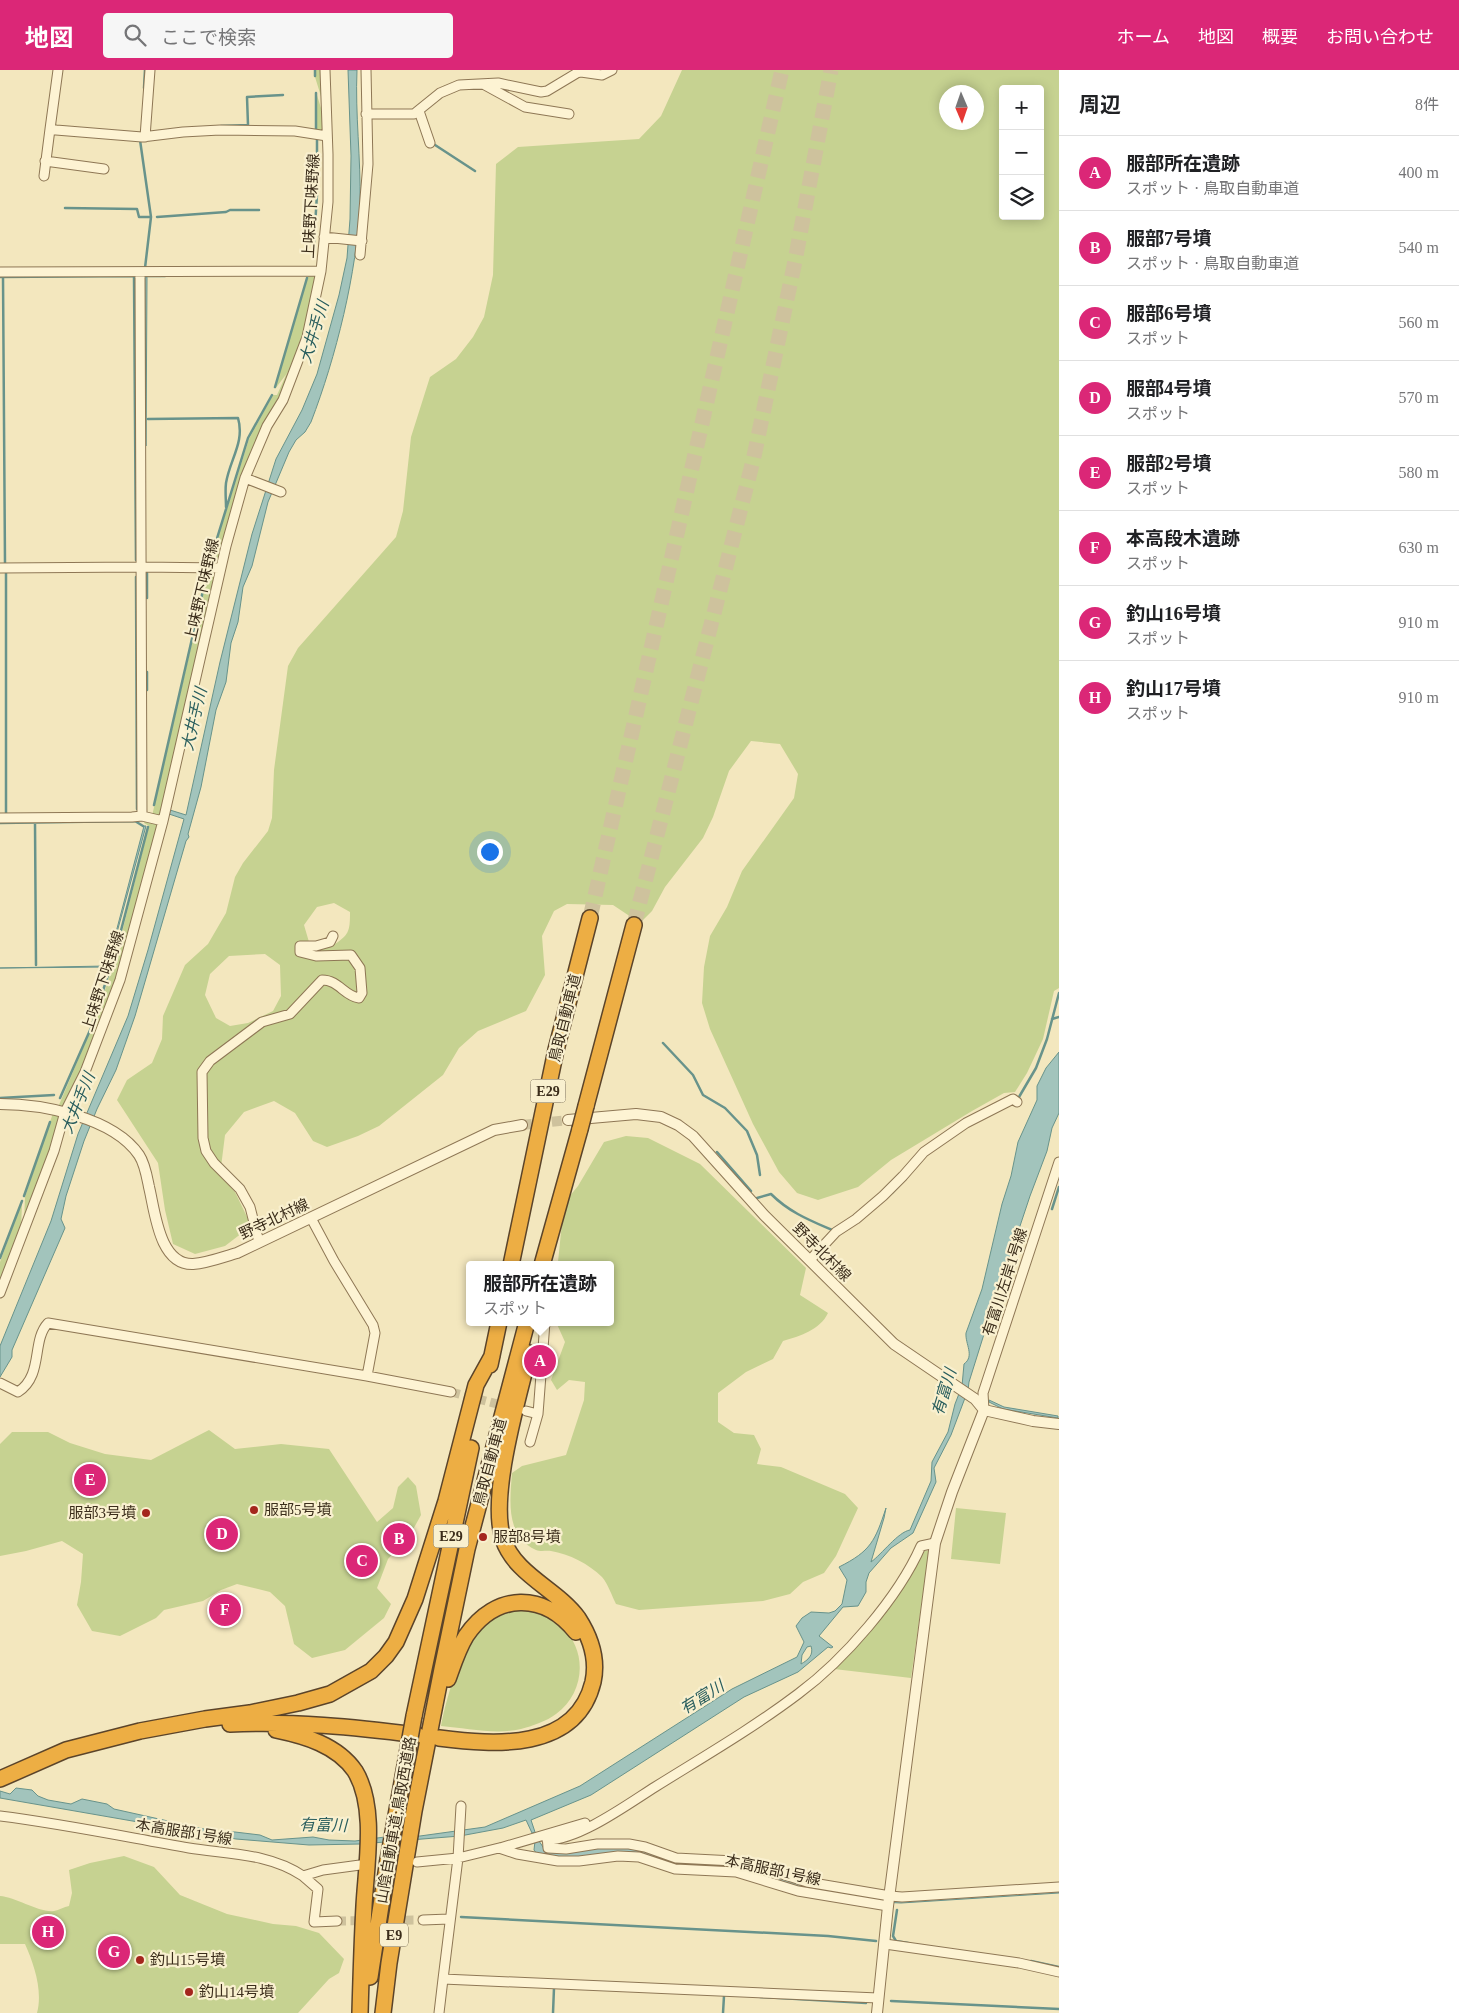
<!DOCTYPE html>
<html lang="ja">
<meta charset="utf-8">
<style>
body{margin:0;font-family:"Times New Roman","Noto Sans JP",serif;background:#f6f6f6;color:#202124}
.controls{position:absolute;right:15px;top:15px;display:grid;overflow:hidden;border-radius:5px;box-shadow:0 2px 12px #0003}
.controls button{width:45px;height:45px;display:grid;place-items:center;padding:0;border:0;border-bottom:1px solid #e0e0e0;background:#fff;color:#202124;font:25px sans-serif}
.compass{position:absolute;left:939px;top:15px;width:45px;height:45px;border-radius:50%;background:#fff;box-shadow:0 2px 12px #0003;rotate:178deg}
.you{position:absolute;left:489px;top:781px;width:18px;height:18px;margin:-12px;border:4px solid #fff;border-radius:50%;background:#1a73e8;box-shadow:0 0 0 8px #1a73e833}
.badge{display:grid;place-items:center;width:32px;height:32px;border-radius:50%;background:#db2777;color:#fff;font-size:16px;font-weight:700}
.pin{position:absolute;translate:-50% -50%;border:2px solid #fff;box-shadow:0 1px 5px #0006}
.popup{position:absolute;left:466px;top:1191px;width:148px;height:65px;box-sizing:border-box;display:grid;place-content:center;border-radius:5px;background:#fff;filter:drop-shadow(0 1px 4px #0005);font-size:16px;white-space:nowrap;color:#757577}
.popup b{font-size:19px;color:#202124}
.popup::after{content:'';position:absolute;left:50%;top:100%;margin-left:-10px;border:10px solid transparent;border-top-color:#fff}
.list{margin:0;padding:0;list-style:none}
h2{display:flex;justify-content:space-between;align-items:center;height:65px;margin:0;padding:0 20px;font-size:21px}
h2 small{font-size:16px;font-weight:400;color:#757577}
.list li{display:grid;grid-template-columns:32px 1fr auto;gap:15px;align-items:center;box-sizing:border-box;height:75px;padding:0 20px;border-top:1px solid #e0e0e0}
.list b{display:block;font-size:19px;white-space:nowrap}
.list p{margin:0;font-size:16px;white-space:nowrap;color:#757577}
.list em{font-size:16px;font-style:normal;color:#757577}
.icon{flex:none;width:28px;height:28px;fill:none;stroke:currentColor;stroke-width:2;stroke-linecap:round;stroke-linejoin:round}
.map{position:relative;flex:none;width:1059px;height:1943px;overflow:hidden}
header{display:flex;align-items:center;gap:30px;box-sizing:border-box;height:70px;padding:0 25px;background:#db2777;color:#fff}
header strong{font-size:24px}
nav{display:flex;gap:28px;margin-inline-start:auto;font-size:18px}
.search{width:350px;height:45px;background:#f6f6f6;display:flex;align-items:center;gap:12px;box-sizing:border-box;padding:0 18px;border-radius:5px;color:#757577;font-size:19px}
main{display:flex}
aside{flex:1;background:#fff}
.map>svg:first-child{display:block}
</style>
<header>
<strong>地図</strong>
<div class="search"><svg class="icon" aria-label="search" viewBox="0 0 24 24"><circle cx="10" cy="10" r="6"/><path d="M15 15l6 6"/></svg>ここで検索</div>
<nav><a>ホーム</a><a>地図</a><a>概要</a><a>お問い合わせ</a></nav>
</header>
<main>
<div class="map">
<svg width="1059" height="1943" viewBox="0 0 1059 1943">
<rect width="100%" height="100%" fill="#f3e7be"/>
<path fill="#c6d291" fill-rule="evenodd" d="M315,0h7l2,36 -9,-29z
M682,0h377v918l-5,3 -11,48 -16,34 -12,19 -11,1 -32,18 -81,49 -33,27 -40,13 -21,-7 -18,-21 -26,-48 -43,-95 -8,-26 2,-36 6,-31 17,-29 15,-36 52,-73 4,-24 -18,-30 -29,-3 -22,30 -16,46 -10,21 -38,49 -13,24 -12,12 -27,-18 -46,-1 -13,7 -12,25 3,39 -19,36 -48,20 -19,17 -16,27 -64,51 -21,10 -31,11 -14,-6 -18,-28 -21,-12 -30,11 -19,23 -5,40 15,17 14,29 -7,12 -17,13 -30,8 -22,-10 -8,-34 -7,-47 -41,-63 10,-20 25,-17 10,-24 1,-23 22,-51 23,-21 18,-31 9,-36 8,-14 25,-32 4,-13 2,-48 14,-104 10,-18 98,-111 7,-26 8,-74 19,-60 26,-18 17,-22 11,-20 9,-42 3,-111 22,-17 121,-8 22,-23zM1003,19h37v127h-37zM946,22h30v30h-30zM334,833l16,9c0,20 -1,23 -18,34l-23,-4 -5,-17 13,-18zM265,884l15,11 1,31 -8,15 -25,12 -18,3 -14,-8 -11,-23 5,-21 19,-18z
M316,22l9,29 -1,10 -7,2z
M309,203l6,1 2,5 -14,64 -12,25 -16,21z
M293,296l-5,17 -34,63 -35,115 -10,5 40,-127 24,-44h4l9,-20z
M209,499l5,1 2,3 -55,244 -9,-1z
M145,749l13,3 1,5 -48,171 -27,68 -21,41 -4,-2 33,-78 14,-40 13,-43 30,-118 -5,-3z
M53,1043l6,2 -1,11 -34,96 1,-25z
M626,1066l22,2 52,26 106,104 -6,27 28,18c-8,17 -28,23 -45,28l-10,18 -27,13 -28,21v29l16,11 20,2 7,14 -4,15 24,3 64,27 13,14 -22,48 -12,17 -21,9 -13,12 -27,7 -124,9 -23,-6c-4,-8 -8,-20 -14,-27 -13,-13 -33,-23 -51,-26 -4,-1 -10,1 -15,-1 -31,-14 -26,-50 -24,-77l10,-7 44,-11 18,-55 1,-18 -16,-2 -12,10 -6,-10 14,-38 -9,-20h54v-57h-42l-10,-3 6,-59 14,-17 26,-44z
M22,1132l-1,29 -21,55v-24z
M209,1360l26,19 46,-5 48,5 48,73 16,-14 5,-21 10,-10 8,9 5,29 -11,20 -22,24 -11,29 14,16 -7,14 -39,32 -33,8 -18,-14 -9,-38 -15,-14 -33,-8 -16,6 -18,11 -39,9 -8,8 -36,18 -28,-5 -15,-26 4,-23 2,-28 -21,-13 -36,10 -26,5v-112l12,-12h36l22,11 35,11 46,6z
M956,1438l50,5 -6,51 -49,-5z
M929,1480l-18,128 -77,-9 88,-117z
M519,1538c8,1 19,1 26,4 6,3 13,11 17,15 26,24 23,66 -6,87 -9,7 -24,12 -35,15 -25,6 -55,-1 -80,-3 6,-31 23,-93 52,-110 7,-4 18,-5 26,-8z
M124,1786l30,11 26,28 47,19 46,10 23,2 23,7 25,26 -5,14 -10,6 -31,34h-261c6,-22 -3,-49 -12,-69h-25v-48c16,1 39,17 54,15 5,-1 10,-4 15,-5l3,-13 -3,-23 21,-7z"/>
<path fill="#a2c4bc" stroke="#68938b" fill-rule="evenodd" d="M348,0h9c-2,44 4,89 3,133 -3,70 -24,154 -49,219l-6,10 -9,8 -7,12 -21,50 -16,64 -9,21 -5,35 -7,21 -5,39 -10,28 -15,77 -13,47 1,3 -3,4 -51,175 -19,54 -19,39 -13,32 -18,55 -5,23 4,9 -53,122v7l-12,20v-31l51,-125 27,-87 50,-118 20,-66 36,-131 -15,-5 1,-4 16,5 34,-153 32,-128 24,-75 26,-49 15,-36 22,-79 8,-37 3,-39 1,-63z
M145,207h2l-1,169z
M144,756h2l-30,110h-1z
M113,872l-5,25 -108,1 106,-2z
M1059,982v61l-7,15 -5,23 -17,45 -45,135 -16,51 -1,8 -17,45 -17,33 2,14 -23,51 -22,15 -22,25 -3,9v10l-8,14 -15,1 -24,29 14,11 -2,1 -3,-1 -30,25 -54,25 -153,98 -60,25 4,12 -3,1 -6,-13 -23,8 -43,8 -100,8 -51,1 -73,-6 -236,-41v-7l10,3 6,-6 16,2 6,6 10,4 23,4 11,-5 25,5 7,5 99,22 22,1 25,3 12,5 41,-3 16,3 26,1 37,-5h28l65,-9 95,-41 152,-97 65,-32 7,-15 -8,-16 6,-8 9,-6 18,1 6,-2 7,-7 5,-24 -8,-13c32,-16 36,-26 47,-59l-2,10 -13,44c11,-8 27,-30 39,-32l21,-49 1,-19 16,-30 7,-28 7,-18 2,-22c11,-8 1,-20 2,-31l16,-44 20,-85 9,-28 7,-34 19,-42v-14l9,-18zM811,1576c3,9 -3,14 -10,18l1,-9 5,-8z
M989,1330l15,7 54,9v2l-55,-9 -14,-7z
M535,1771h4l6,9 47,-1 30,-3 111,18 151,33 175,-8v4l-158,10 -21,-1 -89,-16 -32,-11 -81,-8 -26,-9 -78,1 -36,-4 -4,-5z"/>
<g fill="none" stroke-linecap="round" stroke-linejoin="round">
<path stroke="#68938b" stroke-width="2.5" d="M315,6v-6
M144,18l1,-18
M316,23v37
M221,56l27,-1 -1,-28 36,-2
M140,70l11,77 -6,51
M432,73l43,28
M317,99v-32
M65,138l72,1 2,8h12
M157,147l69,-5 4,-2h29
M313,187l5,-78
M148,206h17
M0,207l134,-1 2,284
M3,207l2,286
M275,317l32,-109
M148,349l90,-1c7,24 -8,41 -12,65 -1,8 0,16 0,24
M210,491l38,-123 24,-43
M6,502v242
M147,503v25
M136,507l1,232
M147,602v18
M154,735l53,-232
M0,753l135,-2 8,5
M35,753l1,142
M119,868l29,-111
M1052,949l7,-2
M663,973l30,32 10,20 22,13 22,23 10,24 3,20
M1019,1027l17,-29 11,-29 12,-46
M0,1028l54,-3
M60,1028l31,-70 27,-84
M717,1082l34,39
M892,1123l15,-16
M24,1126l26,-74
M757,1128l14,-4c18,18 38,26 61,36
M1052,1139l7,-22
M0,1188l22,-57
M897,1840l-4,26 3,5 12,2
M461,1847l367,19 48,5
M1031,1891l28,6
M760,1927l106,6
M891,1931l168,8
M553,1943l1,-25
M723,1943l1,-17"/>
<path stroke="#cec29d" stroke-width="9" stroke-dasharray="9 4.5" stroke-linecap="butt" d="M451,1322l58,15
M365,1795l44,-3
M337,1851l86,-1"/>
<path stroke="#cec29d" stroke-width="10" stroke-dasharray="10 5" stroke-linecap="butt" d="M522,1055l46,-5"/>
<path stroke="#cec29d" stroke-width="15" stroke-dasharray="15 8" stroke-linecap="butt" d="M590,848l192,-848
M634,855l119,-464 42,-200 36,-191
M419,1658l22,2"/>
<g stroke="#8e7755" stroke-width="11">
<path id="minor" d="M58,0l-8,59 6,1 86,7 41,-5 37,-2 75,1 32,5
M483,14l42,23 44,7
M419,41l11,32
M366,44h48l26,-21 19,-8 39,-2 43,9 6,-1 30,-18 4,-1 21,3 10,-5
M145,67l5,-67
M45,91l59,8
M44,106l6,-47
M324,167l38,4
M360,185l8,-91 -2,-94
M0,202l321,-1
M140,203l2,543
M245,408l36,14
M0,498l142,-1 79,1
M0,748l132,-1 10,-1 21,5
M259,1172l-9,-35 -10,-18 -26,-26 -8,-12 -3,-13 -1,-66 8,-11 52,-39 28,-8 32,-34c17,0 22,16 37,18l3,-5 -2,-25 -9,-13 -35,1 -16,-4v-6h16l14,-4 3,-6
M810,1190l26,-28 20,-13 27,-23 20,-20 21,-24 42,-29 47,-24 4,3
M0,1223l54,-142 11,-39 20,-40 35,-92 43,-159 63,-275 19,-68 22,-52 16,-26 24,-63 14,-66 7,-69v-48l-3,-84
M367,1306l84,16
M0,1313l18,9c26,-17 13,-51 30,-69l319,53 8,-43 -2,-8 -39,-64 -23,-43
M984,1340l-1,-17 76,-231
M526,1341l12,3
M530,1372l8,-28 7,-92
M0,1746c64,8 126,21 189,32 38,6 80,5 114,28l20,-6 37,-5
M547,1765l1,13 18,1 31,-5h32l16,3 31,11 58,3 29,7 44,14 83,14 12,1 157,-10
M547,1770c32,0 81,-36 108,-53 48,-30 98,-59 143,-93 46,-34 100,-96 123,-148l14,-3
M500,1778l85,-25
M417,1792l41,-4 41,-10 18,6 41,7h21l39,-5 21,1 36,12 61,3 62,19 90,15
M303,1806l15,13 -4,33 23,-1
M423,1850l26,-1
M885,1874l134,19 40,9
M443,1909l15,-121 3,-52
M439,1943l4,-34 435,19"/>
</g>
<g stroke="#8e7755" stroke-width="12">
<path id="tertiary" d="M0,1034c42,0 113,13 139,51 6,9 8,22 10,32 6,24 10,78 44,77 15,-1 30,-7 44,-11l257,-123 28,-5
M568,1050l68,-6 25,3 17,8 15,11 71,79 130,129 81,55 9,11 49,11 26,3
M877,1943l11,-107 47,-363 17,-51 32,-82"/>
</g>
<g stroke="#5b442a" stroke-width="18">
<path id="motorway" d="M586,1036l48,-181
M511,1195l45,-215 34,-132
M542,1195l38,-136
M490,1295l9,-43
M448,1609c5,-14 10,-30 18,-43 30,-44 78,-44 110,-4
M414,1646l57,-268
M230,1654c63,-3 124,3 187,11
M276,1660c29,6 61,15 79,41 22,36 11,95 9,135 -2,36 -3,71 -4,107
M439,1668c55,7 137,14 154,-56 5,-23 -2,-44 -15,-64 -21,-29 -63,-43 -75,-79 -14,-44 15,-139 26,-186
M0,1709l66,-29 74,-19 65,-12 45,-6 48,-10 32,-9 41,-23 15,-15 10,-14 19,-43 31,-98 30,-116 16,-29
M370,1907l18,-117
M383,1943l6,-50 25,-152 28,-142 25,-120 60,-227"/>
</g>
<use href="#minor" stroke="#fdf3d3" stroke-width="9"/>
<use href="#tertiary" stroke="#fdf3d3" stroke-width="10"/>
<use href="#motorway" stroke="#edae44" stroke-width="15"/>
<g stroke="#5b442a" stroke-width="18" stroke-linecap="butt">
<path id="motorway-bridge" d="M580,1059l6,-23
M388,1790l26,-144"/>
</g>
<use href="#motorway-bridge" stroke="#edae44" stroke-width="15"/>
</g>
<g fill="#a4261d" stroke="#f9f0cf" stroke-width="2">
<circle cx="254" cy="1440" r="5"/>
<circle cx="146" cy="1443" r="5"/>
<circle cx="483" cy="1467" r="5"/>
<circle cx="140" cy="1890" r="5"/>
<circle cx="189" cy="1922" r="5"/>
</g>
<g text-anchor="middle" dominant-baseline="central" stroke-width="4.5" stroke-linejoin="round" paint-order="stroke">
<g fill="#f9f0cf" stroke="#746851" stroke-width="1">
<rect x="530.5" y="1009.5" width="35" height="23" rx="4"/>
<rect x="433.5" y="1454.5" width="35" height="23" rx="4"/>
<rect x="380" y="1853.5" width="28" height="23" rx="4"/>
</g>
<g font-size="14" font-weight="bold" fill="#3b2d1b">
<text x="548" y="1021">E29</text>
<text x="451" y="1466">E29</text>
<text x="394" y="1865">E9</text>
</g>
<g font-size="15" fill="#3b2d1b" stroke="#f9f0cf">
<text transform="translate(311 136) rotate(-87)">上味野下味野線</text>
<text transform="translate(202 520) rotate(-77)">上味野下味野線</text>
<text transform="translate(103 911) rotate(-72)">上味野下味野線</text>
<text transform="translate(565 948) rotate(-76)">鳥取自動車道</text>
<text transform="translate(274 1149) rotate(-25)">野寺北村線</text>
<text transform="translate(822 1182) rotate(45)">野寺北村線</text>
<text transform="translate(1005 1212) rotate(-72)">有富川左岸1号線</text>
<text transform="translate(490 1392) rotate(-75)">鳥取自動車道</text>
<text transform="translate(396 1750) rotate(-80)">山陰自動車道;鳥取西道路</text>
<text transform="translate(184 1762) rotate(9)">本高服部1号線</text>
<text transform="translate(773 1800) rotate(12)">本高服部1号線</text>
</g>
<g font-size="15" fill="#3b2d1b" stroke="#f9f0cf" text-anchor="start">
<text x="264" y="1440">服部5号墳</text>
<text x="136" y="1443" text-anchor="end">服部3号墳</text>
<text x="493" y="1467">服部8号墳</text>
<text x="150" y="1890">釣山15号墳</text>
<text x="199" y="1922">釣山14号墳</text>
</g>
<g font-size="16" font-style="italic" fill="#285d5d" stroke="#f9f0cf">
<text transform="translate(314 262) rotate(-73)">大井手川</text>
<text transform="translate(194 649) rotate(-77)">大井手川</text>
<text transform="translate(78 1033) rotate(-68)">大井手川</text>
<text transform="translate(944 1322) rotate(-73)">有富川</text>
<text transform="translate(702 1627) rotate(-32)">有富川</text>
<text transform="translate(323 1755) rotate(1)">有富川</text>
</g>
</g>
</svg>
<div class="controls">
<button>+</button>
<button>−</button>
<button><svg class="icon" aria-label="layers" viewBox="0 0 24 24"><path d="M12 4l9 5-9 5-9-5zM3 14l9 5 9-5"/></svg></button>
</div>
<svg class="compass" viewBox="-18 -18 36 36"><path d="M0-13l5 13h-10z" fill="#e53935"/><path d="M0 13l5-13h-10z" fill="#757577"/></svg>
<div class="you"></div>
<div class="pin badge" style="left:540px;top:1291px">A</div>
<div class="popup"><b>服部所在遺跡</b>スポット</div>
<div class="pin badge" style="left:399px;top:1469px">B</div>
<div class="pin badge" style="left:362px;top:1491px">C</div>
<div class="pin badge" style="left:222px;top:1464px">D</div>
<div class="pin badge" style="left:90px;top:1410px">E</div>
<div class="pin badge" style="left:225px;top:1540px">F</div>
<div class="pin badge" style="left:114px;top:1882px">G</div>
<div class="pin badge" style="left:48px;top:1862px">H</div>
</div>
<aside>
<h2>周辺<small>8件</small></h2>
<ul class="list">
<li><span class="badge">A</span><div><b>服部所在遺跡</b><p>スポット · 鳥取自動車道</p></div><em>400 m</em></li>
<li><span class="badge">B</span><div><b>服部7号墳</b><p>スポット · 鳥取自動車道</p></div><em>540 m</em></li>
<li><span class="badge">C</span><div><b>服部6号墳</b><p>スポット</p></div><em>560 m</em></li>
<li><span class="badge">D</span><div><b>服部4号墳</b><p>スポット</p></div><em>570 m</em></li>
<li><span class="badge">E</span><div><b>服部2号墳</b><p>スポット</p></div><em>580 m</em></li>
<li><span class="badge">F</span><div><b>本高段木遺跡</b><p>スポット</p></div><em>630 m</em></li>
<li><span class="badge">G</span><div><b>釣山16号墳</b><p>スポット</p></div><em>910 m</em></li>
<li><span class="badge">H</span><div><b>釣山17号墳</b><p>スポット</p></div><em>910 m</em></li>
</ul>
</aside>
</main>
